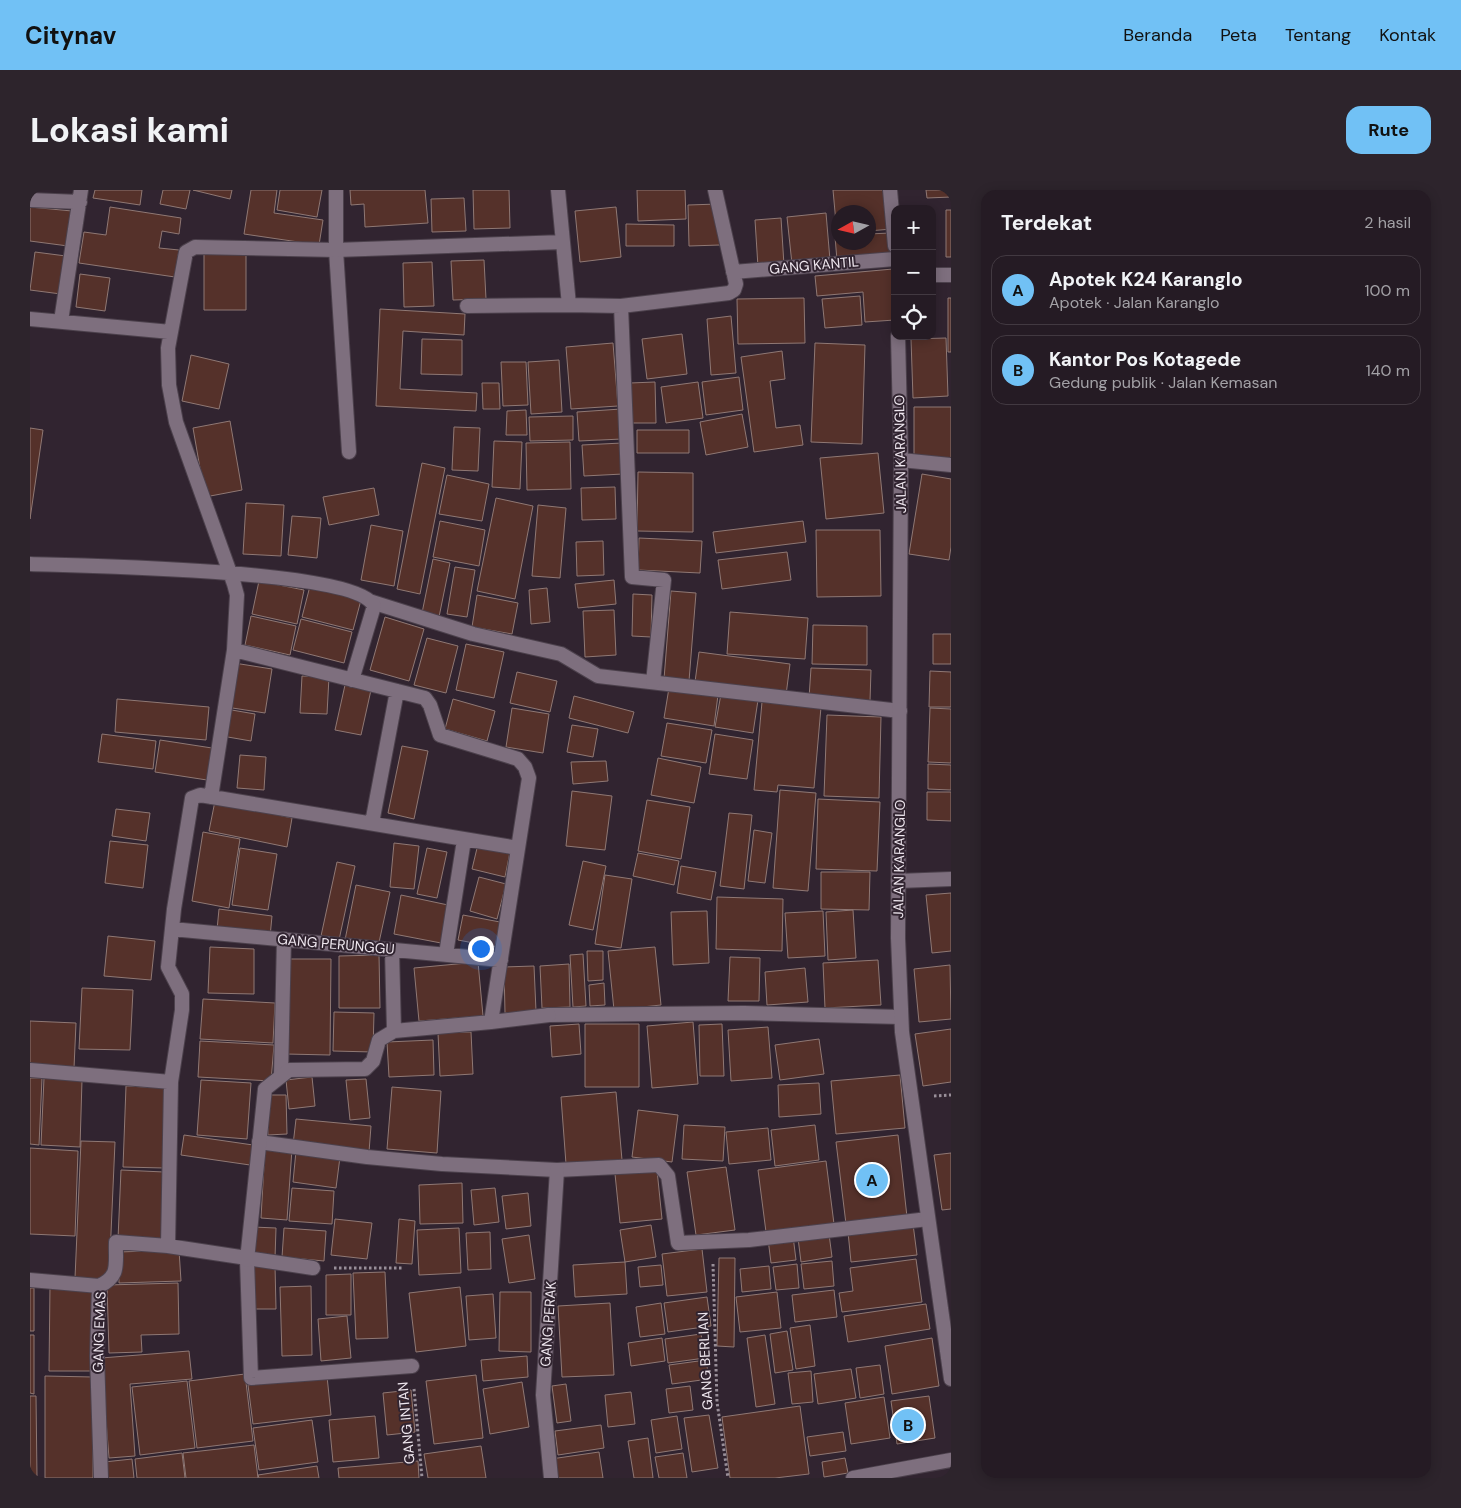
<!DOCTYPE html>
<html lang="id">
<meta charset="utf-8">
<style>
body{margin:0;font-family:"DM Sans",sans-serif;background:#2d242c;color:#f1f3f6}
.controls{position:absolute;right:15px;top:15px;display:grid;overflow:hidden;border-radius:10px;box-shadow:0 2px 12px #0003}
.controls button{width:45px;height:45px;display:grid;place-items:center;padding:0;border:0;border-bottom:1px solid #423941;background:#251b24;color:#f1f3f6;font:25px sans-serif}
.compass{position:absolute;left:801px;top:15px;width:45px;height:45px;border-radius:50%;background:#251b24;box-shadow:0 2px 12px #0003;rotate:262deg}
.you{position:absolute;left:450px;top:758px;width:18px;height:18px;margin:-12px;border:4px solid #fff;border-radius:50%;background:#1a73e8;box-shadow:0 0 0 8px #1a73e833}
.badge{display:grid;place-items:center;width:32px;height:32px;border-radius:50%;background:#71c1f5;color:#111;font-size:16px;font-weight:700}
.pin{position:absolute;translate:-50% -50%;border:2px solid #fff;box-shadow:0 1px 5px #0006}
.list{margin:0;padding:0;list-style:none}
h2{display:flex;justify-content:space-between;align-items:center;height:65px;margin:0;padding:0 20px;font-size:21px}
h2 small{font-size:16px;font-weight:400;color:#a3a1a6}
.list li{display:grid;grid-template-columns:32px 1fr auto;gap:15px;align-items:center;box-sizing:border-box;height:70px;margin:0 10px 10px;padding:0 10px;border:1px solid #423941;border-radius:15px}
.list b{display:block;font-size:19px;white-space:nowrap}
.list p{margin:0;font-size:16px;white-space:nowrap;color:#a3a1a6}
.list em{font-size:16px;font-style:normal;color:#a3a1a6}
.icon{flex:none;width:28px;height:28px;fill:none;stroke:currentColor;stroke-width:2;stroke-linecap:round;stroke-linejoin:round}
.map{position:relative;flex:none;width:921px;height:1288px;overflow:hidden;border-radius:15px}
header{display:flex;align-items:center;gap:30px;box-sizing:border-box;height:70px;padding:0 25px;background:#71c1f5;color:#111}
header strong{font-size:24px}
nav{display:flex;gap:28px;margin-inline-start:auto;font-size:18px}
.intro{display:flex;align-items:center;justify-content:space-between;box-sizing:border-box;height:120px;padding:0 30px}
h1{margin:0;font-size:35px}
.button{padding:12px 22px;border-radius:15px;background:#71c1f5;color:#111;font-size:18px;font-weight:700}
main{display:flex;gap:30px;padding:0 30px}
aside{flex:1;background:#251b24;border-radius:15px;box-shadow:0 2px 12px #0003}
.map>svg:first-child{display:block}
</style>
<header>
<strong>Citynav</strong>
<nav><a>Beranda</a><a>Peta</a><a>Tentang</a><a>Kontak</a></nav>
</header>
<div class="intro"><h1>Lokasi kami</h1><a class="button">Rute</a></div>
<main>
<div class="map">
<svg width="921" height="1288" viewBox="0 0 921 1288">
<rect width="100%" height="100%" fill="#312430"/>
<path fill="#55312a" stroke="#8f7874" d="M65,0h47l-2,15 -47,-7z
M133,0h27l-4,19 -26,-5z
M163,0h39l-2,9z
M221,0h26l-3,23 49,7 -4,25 -75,-11z
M250,0h42l-5,27 -40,-7z
M320,0h75l3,33 -63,4 -1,-23 -13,1z
M443,0h36l1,38 -36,1z
M607,0h48l1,29 -48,2z
M803,0h55l4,39 -24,2v-19h-30l-1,22z
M896,0h25v7l-24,1z
M434,8l2,33 -34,1 -1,-33z
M688,14l2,41 -31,1 -1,-41z
M0,17l42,4 -4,35 -38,-5z
M80,17l71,11 -2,16 -17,-3 -3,17 20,2 -4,27 -96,-14 5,-31 22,3z
M586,17l5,50 -41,5 -5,-51z
M916,20h5v47h-5z
M796,23l4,47 -38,4 -5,-47z
M751,28l3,47 -26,2 -3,-47z
M596,34l48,1v21h-48z
M860,43l1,23 -54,4 -2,-23 3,-1v6h30v-8z
M174,61l42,1v58h-42z
M5,62l31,4 -5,38 -31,-4z
M454,70l2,39 -33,1 -2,-39z
M402,72l2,44 -30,1 -1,-44z
M863,79l2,51 -30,2 -2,-30 -46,4 -2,-20z
M50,84l30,4 -5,33 -29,-4z
M830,106l2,29 -37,3 -3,-29z
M774,108l1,45 -67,1 -1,-45z
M918,108h3v54h-3z
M350,119l85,5 -1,21 -61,-4 -3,58 77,4 -1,18 -100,-5z
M701,126l5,57 -25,2 -4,-56z
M652,144l5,40 -40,5 -5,-40z
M916,148l2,58 -35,2 -2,-59z
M392,149l40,1v35l-41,-1z
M583,153l5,63 -47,3 -5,-62z
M785,153l50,2 -3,99 -51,-2z
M752,161l3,28 -15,2 6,47 24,-3 3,20 -49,7 -13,-95z
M161,165l38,9 -10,45 -37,-8z
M529,170l3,52 -31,2 -3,-52z
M471,172h25l2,43 -25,1z
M709,187l4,33 -37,5 -4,-33z
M625,192l1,41h-24l-2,-40z
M668,192l5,36 -37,5 -5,-36z
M452,193h17l1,26h-17z
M884,217h37v51l-37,-1z
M591,219l1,30 -43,2 -2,-29z
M496,220l1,25h-21l1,-24z
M712,224l6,33 -42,8 -6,-33z
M543,226v24l-43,1 -1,-24z
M200,231l12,69 -37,7 -12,-69z
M424,237l26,1 -2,43 -26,-1z
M0,238l13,2 -13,89z
M607,240h52v23h-52z
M464,251l28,1 -2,47 -28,-2z
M540,252l1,47 -44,1 -1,-47z
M592,253l1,31 -39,2 -2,-31z
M848,263l6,60 -58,6 -6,-61z
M392,273l23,5 -25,126 -23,-5z
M608,282l55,1v59l-56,-1z
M892,284l29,5v68l-2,13 -40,-6z
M417,285l42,9 -7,37 -43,-7z
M585,297l1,32 -34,1 -1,-32z
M344,298l5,27 -50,10 -6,-28z
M466,308l37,8 -18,93 -38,-8z
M216,313l38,2 -3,51 -38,-2z
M508,315l28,3 -6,70 -28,-2z
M262,326l29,2 -4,40 -29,-3z
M410,331l45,9 -6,36 -46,-9z
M773,331l3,21 -90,11 -3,-21z
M341,335l32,6 -9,55 -33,-6z
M786,340h64l1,66 -64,1z
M609,348l63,3 -2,32 -62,-3z
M573,351l1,34 -27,1 -1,-34z
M757,362l4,28 -69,9 -4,-29z
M403,369l17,4 -11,54 -17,-4z
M425,377l20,3 -8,47 -20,-3z
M584,390l2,24 -38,4 -3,-24z
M229,391l45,9 -7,34 -45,-10z
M280,396l51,14 -8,30 -51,-13z
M517,398l3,34 -19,2 -2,-34z
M641,401l25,2 -7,88 -25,-2z
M603,404l19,1 -1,42 -19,-1z
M447,405l41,8 -6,31 -40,-7z
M584,420l2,45 -31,2 -2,-46z
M700,422l78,6 -3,41 -78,-5z
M221,426l45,10 -6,29 -45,-10z
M355,427l39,12 -15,52 -39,-11z
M271,429l51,13 -8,31 -51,-13z
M783,435l54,1v39l-55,-1z
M903,444h18v30h-18z
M397,448l31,8 -12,47 -32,-8z
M436,454l38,8 -10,46 -38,-8z
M669,462l91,12 -4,31 -91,-13z
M204,473l38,6 -7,44 -39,-6z
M781,478l60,2 -1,31 -61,-3z
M900,481l21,1v35h-22z
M487,482l40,9 -7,31 -40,-9z
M272,486l27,1 -2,37 -27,-1z
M315,495l26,5 -10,45 -26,-5z
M639,498l49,7 -4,31 -50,-8z
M691,504l37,6 -5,33 -38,-6z
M544,506l60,16 -6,21 -59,-15z
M87,509l92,8 -3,33 -91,-8z
M423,509l42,12 -8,30 -42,-12z
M732,512l59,5 -7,81 -36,-3 -1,7 -23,-2z
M482,518l37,6 -6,39 -37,-6z
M900,518l21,1v54l-23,-1z
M196,519l29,5 -4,27 -29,-5z
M797,525l54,2 -2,81 -55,-2z
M637,533l45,7 -6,33 -45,-7z
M542,535l26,4 -5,28 -26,-5z
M72,544l54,7 -3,28 -55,-7z
M685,544l38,6 -6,39 -38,-5z
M130,550l52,8 -5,32 -52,-8z
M372,556l26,5 -14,68 -26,-6z
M210,565l26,2 -2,33 -27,-2z
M628,568l43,9 -7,36 -43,-8z
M576,571l2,20 -35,3 -2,-22z
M898,574l23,1v25l-23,-1z
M750,600l36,3 -8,98 -35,-3z
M542,601l40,5 -7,54 -39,-4z
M897,602h24v29l-24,-1z
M788,609l62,3 -3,69 -61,-2z
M617,610l43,7 -9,52 -43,-8z
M185,611l77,17 -5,29 -78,-16z
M86,619l34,4 -4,28 -34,-5z
M699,623l23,2 -8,74 -24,-3z
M724,640l18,3 -7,50 -17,-2z
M173,642l37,7 -11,69 -37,-7z
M80,651l38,4 -5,43 -38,-5z
M364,653l25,3 -5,43 -24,-2z
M448,654l32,8 -5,25 -33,-8z
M210,658l37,6 -9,56 -36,-5z
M397,658l20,4 -10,46 -20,-4z
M608,663l41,8 -5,24 -41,-9z
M553,671l23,5 -13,64 -24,-5z
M307,672l18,4 -16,74 -18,-4z
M651,676l35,6 -5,28 -34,-7z
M791,682h49l-1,38 -48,-1z
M575,685l27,4 -11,69 -26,-4z
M449,687l27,7 -9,35 -27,-8z
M326,695l34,7 -12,55 -33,-7z
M921,703v58l-19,2 -6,-58z
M371,705l47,10 -7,38 -47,-9z
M687,707l66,2 -1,52 -66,-2z
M189,719l53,7 -2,21 -53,-7z
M823,720l3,48 -28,2 -2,-48z
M677,721l2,52 -36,2 -2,-53z
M793,721l2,45 -37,2 -3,-45z
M433,725l37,7 -5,25 -37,-7z
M78,746l47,5 -4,39 -47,-4z
M180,757l44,2v45l-46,-1z
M625,757l6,58 -47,5 -6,-59z
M557,761h16v29l-15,1z
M553,764l3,52 -13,1 -3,-52z
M349,765l1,53h-41v-52z
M700,767l30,1 -1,43h-31z
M257,769h44l-1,96 -44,-1z
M848,770l3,45 -56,3 -2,-45z
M448,772l5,54 -64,5 -5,-53z
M539,774l1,43 -28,1 -2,-42z
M920,775l1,54 -32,3 -5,-53z
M504,776l2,45 -31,2 -1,-46z
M775,778l3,34 -41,3 -2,-33z
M574,793l1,22 -15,1 -1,-21z
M52,798l51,2 -3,60 -51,-1z
M173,809l72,4 -2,40 -73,-4z
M304,822l40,1 -1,39 -40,-1z
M0,831l46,2 -2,45 -44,-2z
M663,832l5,62 -46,4 -5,-62z
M549,834l2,30 -29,3 -2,-31z
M555,834h54v63h-54z
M692,834l2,52h-24l-1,-51z
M738,837l4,51 -41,3 -3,-51z
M921,839v53l-28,4 -8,-52z
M441,842l2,42 -33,2 -2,-43z
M789,849l5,35 -44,6 -5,-35z
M403,850l1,35 -45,2 -2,-35z
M170,851l74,4 -3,36 -73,-4z
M870,885l5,53 -69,6 -5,-53z
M282,887l3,29 -26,3 -3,-29z
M0,888h12l-3,67 -9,-1z
M14,888l38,2 -2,67 -39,-2z
M336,889l4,39 -20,2 -4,-40z
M171,890l50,3 -4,56 -50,-4z
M789,893l2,31 -42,3 -1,-32z
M96,896l41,2 -3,80 -41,-1z
M362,897l49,4 -4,62 -50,-4z
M586,902l6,68 -56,4 -5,-67z
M237,905h19l1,39 -19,1z
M608,920l40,5 -6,47 -40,-5z
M266,929l75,7 -2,26 -76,-7z
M654,935l41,2 -2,34 -41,-2z
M785,935l4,35 -44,6 -4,-36z
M738,938l3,32 -42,4 -3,-32z
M154,945l69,10 -3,20 -69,-10z
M868,945l9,82 -61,7 -10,-82z
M51,951l34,1 -6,137 -34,-1z
M235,957l27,2 -5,71 -26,-2z
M0,958l48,3 -3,85 -45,-2z
M266,961l44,6 -4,31 -43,-6z
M921,963v56l-9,1 -8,-55z
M796,971l8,63 -68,8 -8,-62z
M696,977l9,63 -39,5 -9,-63z
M91,980l43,2 -2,68 -44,-1z
M627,980l5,49 -42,4 -5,-49z
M432,993l1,40 -43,1 -1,-39z
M262,998l42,3 -2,33 -43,-3z
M465,998l4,34 -25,3 -3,-35z
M498,1003l3,33 -25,3 -4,-33z
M305,1029l37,4 -5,36 -36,-4z
M369,1029l16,2 -3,43 -16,-1z
M883,1034l4,31 -66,7 -3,-30z
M621,1035l5,32 -31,5 -5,-32z
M223,1037l23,1 -1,30h-24z
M254,1038l42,3 -2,30 -42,-4z
M429,1038l2,45 -42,2 -2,-45z
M460,1042l1,37 -23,1 -2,-37z
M799,1044l3,23 -31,5 -3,-24z
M499,1045l6,44 -26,4 -7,-44z
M763,1046l3,24 -25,3 -3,-24z
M672,1059l5,43 -40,4 -5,-42z
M149,1060l2,31 -62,2 -1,-31z
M689,1068h16l-1,89 -17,-1z
M886,1069l6,43 -80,10 -3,-19 14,-2 -3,-23z
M802,1071l2,25 -30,3 -3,-25z
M595,1072l2,32 -52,3 -2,-32z
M767,1074l2,24 -23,2 -3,-23z
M221,1075h24l1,44h-24z
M631,1075l2,20 -23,2 -2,-20z
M739,1076l2,23 -29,3 -2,-23z
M355,1082l3,66 -32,1 -3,-66z
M321,1084v41h-25v-40z
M148,1093l1,51 -38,1 1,17 -33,1 -2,-68z
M20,1096l43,1 -1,84h-43z
M281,1096l1,69 -30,1 -2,-69z
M430,1097l6,59 -50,6 -7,-59z
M0,1098h4v43h-4z
M804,1100l3,27 -42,5 -3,-27z
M470,1102h31v60l-32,-1z
M747,1102l4,36 -41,4 -4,-35z
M463,1104l3,44 -27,2 -3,-44z
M677,1107l4,29 -43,6 -4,-29z
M580,1113l4,72 -52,2 -4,-71z
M631,1113l4,31 -25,3 -4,-30z
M896,1114l4,25 -82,13 -4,-26z
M317,1126l4,42 -30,3 -3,-42z
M780,1135l5,41 -19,3 -6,-41z
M757,1141l6,39 -18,3 -5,-39z
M671,1144l4,24 -37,5 -3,-24z
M0,1145h4v59l-4,-1z
M735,1145l10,69 -19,3 -9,-69z
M632,1148l3,23 -34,5 -3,-23z
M902,1148l7,48 -47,8 -7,-48z
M159,1161l3,28 -62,5 5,72 -26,2 -8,-100z
M497,1166l1,21 -45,4 -2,-21z
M676,1170l3,19 -37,5 -3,-19z
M850,1175l4,29 -24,4 -4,-30z
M821,1179l5,29 -38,6 -4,-30z
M781,1181l2,31 -21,2 -4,-31z
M215,1184l8,67 -56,7 -8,-67z
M446,1185l7,63 -49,6 -8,-63z
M15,1186l48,1v101h-48z
M297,1186l4,39 -78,9 -5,-39z
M157,1191l8,67 -55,7 -8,-68z
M492,1192l7,45 -39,7 -7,-45z
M536,1194l5,37 -14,2 -5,-37z
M660,1196l3,24 -24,3 -3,-24z
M381,1200l4,42 -28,3 -4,-42z
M601,1202l4,32 -27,3 -3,-32z
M0,1206h6l1,82h-7z
M899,1206l6,42 -38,6 -6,-43z
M854,1207l6,41 -39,6 -6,-41z
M770,1216l9,68 -34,4h-45l-8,-61z
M679,1225l9,53 -26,4 -8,-54z
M345,1226l4,42 -46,4 -4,-42z
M647,1226l5,33 -26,4 -5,-33z
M282,1230l6,42 -59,8 -6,-42z
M571,1235l3,23 -46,7 -3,-24z
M813,1242l3,19 -36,5 -3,-19z
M618,1248l5,40h-19l-6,-37z
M224,1255l4,33h-72l-3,-25z
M451,1256l5,32h-58l-4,-24z
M569,1262l4,26h-49l-3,-19z
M152,1263l3,25h-48l-2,-19z
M653,1263l4,25h-28l-4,-21z
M815,1268l3,15 -24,4 -2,-15z
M102,1269l2,19h-28l-2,-16z
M388,1271l1,17h-80l-1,-10z
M287,1276l2,12h-60l-1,-3z"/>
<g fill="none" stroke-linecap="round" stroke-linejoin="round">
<g stroke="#4c414c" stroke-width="16">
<path id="service" d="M306,60l13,202
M342,412l101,32 88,20 37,22 302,35
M519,825l195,-2 157,4
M251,885l3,-136
M229,952l108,15 75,7 115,6 102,-5 9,11 10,67 71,-3 179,-21
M217,1070l4,118 161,-12"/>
</g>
<g stroke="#4c414c" stroke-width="16">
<path id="minor" d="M306,0v60
M528,0l11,115 52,1 108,-13 5,-3 2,-6 -21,-94
M0,10l50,2
M703,82l162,-13
M437,116l102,-1
M591,116l11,271 32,3 -11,102
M0,129l141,13
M31,131l20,-131
M871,270l50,5
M0,374c48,2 326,5 344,42l-22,74
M204,460l3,-55 -3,-11 -58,-162 -7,-37 -1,-37 18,-96 9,-5 141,3 227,-8
M181,607l23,-147 191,48 5,7 10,30 78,24 7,8 4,11 -38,244 -97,9 -15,9 -6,21 -8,8 -76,1 -24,19 -18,171
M342,633l25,-132
M868,691l53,-2
M142,739l329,31
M362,760l2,81
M416,764l18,-114
M461,832l58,-7
M0,880l141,12 -3,164
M141,892l11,-72v-16l-14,-27 6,-58 18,-111 8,-3 318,53
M0,1090l69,6
M71,1288l-4,-122 2,-70c22,-10 16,-23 17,-44l52,4 145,22
M521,1288l-8,-83 14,-225"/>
</g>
<g stroke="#4c414c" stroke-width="16">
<path id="tertiary" d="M860,0l5,56
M902,85h19
M868,146l3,124 -3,478 4,94 49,347
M823,1288l98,-18"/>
</g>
<path stroke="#998f99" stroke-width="3" stroke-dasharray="2.5 2.5" stroke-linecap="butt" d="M904,906l17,-1
M683,1074l4,138 11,76
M304,1078h69
M384,1199l8,89"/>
<use href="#service" stroke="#7e6f7e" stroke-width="14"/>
<use href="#minor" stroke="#7e6f7e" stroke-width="14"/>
<use href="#tertiary" stroke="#7e6f7e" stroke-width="14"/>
</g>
<g text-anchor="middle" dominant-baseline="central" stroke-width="4" stroke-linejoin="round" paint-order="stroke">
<g font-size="14" fill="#efe7ef" stroke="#312430">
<text transform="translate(784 75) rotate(-5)">GANG KANTIL</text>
<text transform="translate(870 264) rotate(-91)">JALAN KARANGLO</text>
<text transform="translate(869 669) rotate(-89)">JALAN KARANGLO</text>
<text transform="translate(306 754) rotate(5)">GANG PERUNGGU</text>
<text transform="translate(518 1134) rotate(-86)">GANG PERAK</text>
<text transform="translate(69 1142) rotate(-88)">GANG EMAS</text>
<text transform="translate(675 1171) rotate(-93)">GANG BERLIAN</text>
<text transform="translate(376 1233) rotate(-95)">GANG INTAN</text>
</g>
</g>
</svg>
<div class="controls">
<button>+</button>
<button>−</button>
<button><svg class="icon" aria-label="locate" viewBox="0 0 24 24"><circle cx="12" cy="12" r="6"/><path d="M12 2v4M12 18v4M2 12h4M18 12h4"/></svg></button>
</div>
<svg class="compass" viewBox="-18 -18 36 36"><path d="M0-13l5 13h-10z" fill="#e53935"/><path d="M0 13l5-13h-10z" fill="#a3a1a6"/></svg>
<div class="you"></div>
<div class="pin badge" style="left:842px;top:990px">A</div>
<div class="pin badge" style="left:878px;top:1235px">B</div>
</div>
<aside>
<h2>Terdekat<small>2 hasil</small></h2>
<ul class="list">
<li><span class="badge">A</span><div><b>Apotek K24 Karanglo</b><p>Apotek · Jalan Karanglo</p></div><em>100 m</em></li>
<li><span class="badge">B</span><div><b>Kantor Pos Kotagede</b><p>Gedung publik · Jalan Kemasan</p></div><em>140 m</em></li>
</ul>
</aside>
</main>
